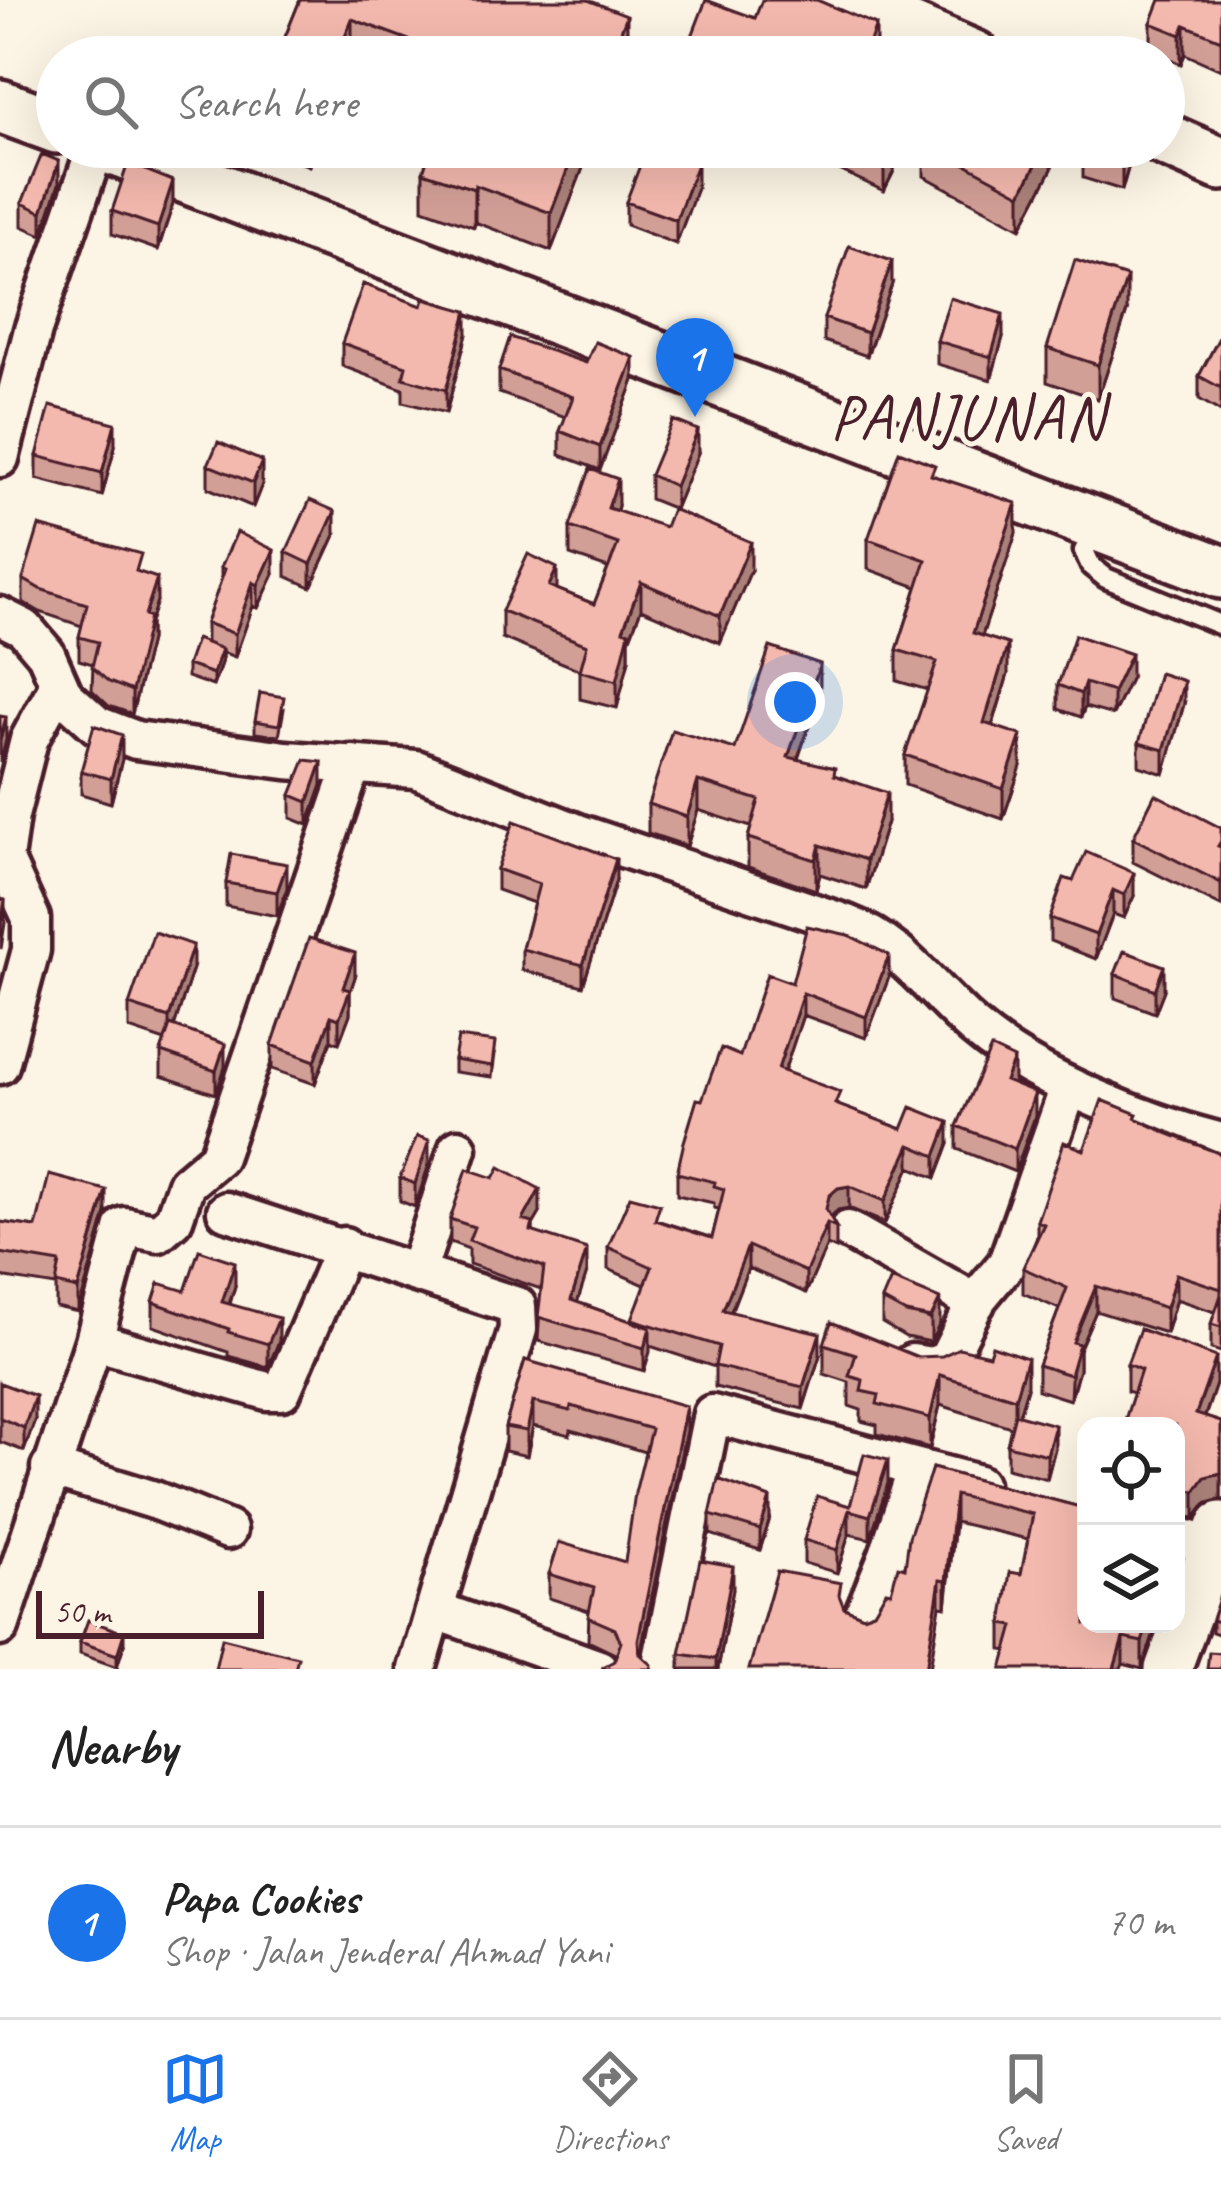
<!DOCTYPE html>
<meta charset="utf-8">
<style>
body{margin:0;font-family:Caveat,sans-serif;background:#f6f6f6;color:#222}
.controls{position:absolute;right:36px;bottom:36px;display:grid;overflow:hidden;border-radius:24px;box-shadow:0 12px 48px #0002}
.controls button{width:108px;height:108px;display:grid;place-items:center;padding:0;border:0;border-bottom:3px solid #e0e0e0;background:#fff;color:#222;font:60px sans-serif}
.scale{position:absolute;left:36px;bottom:30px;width:228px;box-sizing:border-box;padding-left:12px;border:6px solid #4a1f2b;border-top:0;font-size:33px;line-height:42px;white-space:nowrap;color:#4a1f2b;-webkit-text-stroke:9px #fcf5e5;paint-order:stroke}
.you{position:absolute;left:795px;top:702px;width:42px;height:42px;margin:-30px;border:9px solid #fff;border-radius:50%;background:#1a73e8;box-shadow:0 0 0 18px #1a73e833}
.badge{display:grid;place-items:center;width:78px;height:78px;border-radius:50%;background:#1a73e8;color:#fff;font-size:39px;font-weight:700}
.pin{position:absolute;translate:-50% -99px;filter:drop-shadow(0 3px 6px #0008)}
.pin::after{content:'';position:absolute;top:63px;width:42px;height:36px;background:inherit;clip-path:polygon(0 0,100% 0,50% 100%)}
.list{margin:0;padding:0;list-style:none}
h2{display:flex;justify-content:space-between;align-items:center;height:156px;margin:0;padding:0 48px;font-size:51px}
h2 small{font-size:39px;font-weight:400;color:#767676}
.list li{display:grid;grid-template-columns:78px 1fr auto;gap:36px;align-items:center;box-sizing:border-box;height:192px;padding:0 48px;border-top:3px solid #e0e0e0}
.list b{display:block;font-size:45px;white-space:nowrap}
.list p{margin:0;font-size:39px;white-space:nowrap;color:#767676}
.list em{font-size:39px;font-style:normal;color:#767676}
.icon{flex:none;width:66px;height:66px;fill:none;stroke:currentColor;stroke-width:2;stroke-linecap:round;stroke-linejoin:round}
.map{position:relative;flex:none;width:1221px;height:1669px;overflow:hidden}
.search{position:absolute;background:#fff;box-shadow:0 12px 48px #0002;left:36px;right:36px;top:36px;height:132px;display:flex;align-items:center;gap:30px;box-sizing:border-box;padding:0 42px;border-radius:66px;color:#767676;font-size:45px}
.sheet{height:348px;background:#fff}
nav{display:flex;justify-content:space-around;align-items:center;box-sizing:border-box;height:168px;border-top:3px solid #e0e0e0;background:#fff;font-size:33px;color:#767676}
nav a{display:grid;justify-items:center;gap:6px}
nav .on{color:#1a73e8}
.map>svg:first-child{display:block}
</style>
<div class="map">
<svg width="1221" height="1669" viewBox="0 0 1221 1669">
<rect width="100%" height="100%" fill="#fcf5e5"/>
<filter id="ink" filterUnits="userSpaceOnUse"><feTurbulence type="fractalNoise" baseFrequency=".00833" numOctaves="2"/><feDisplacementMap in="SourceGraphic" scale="24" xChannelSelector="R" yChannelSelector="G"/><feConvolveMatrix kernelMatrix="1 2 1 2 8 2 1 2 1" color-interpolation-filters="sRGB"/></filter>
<g filter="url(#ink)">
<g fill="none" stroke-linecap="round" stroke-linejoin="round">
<g stroke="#4a1f2b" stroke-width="27">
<path id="service" d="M1096,530l-12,21 7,15 15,12 115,47"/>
</g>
<g stroke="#4a1f2b" stroke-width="45">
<path id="minor" d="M0,458l33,-128 63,-183
M0,616l24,12 22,26 18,41 33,30 39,15 150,20 130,9 162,64 269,91c56,21 85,68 129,105 58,50 171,94 245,113
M0,1065l31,-115v-32l-27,-59 6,-43 19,-76 30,-56
M226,1211l291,95 1,23 -101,340
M848,1230l128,73
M417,1272l41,-124
M94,1341l173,50h15l62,-145
M912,1363l20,3 15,-6 31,-62 29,-35 62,-176
M50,1468l104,32 74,30
M1176,1536l37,10
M435,1610l164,59
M861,1620l27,-65 29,-87
M0,1627l94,-286 30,-115 34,7 16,-14 12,-35 32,-27 135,-393
M660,1669l52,-255 266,70"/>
</g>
<g stroke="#4a1f2b" stroke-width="54">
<path id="tertiary" d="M1168,1669l53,-144"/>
</g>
<g stroke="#4a1f2b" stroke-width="60">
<path id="secondary" d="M841,0l133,57
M0,106l57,21
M1164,139l57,25
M108,147l1113,425"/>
</g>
<use href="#service" stroke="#fcf5e5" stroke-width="18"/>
<use href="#minor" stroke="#fcf5e5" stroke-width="36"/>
<use href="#tertiary" stroke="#fcf5e5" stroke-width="45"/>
<use href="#secondary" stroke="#fcf5e5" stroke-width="51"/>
</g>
<path fill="#d29f96" stroke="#4a1f2b" stroke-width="3" d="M300,0l327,53 -1,4h-349z
M1221,0v70l-36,-16 -4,10 -30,-12v-29z
M262,147h54l-7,19z
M591,147l-40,104 -76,-29 -1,5 -51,-18v-37z
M833,147h61v24l-10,20 -51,-24z
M924,147h128v22l-31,59 -97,-52z
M1085,147h49l-12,43 -39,-12v-23z
M59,184l-17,51 -20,-9v-23z
M697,188l-21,56 -50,-19v-23z
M173,204l-15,46 -46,-16v-23z
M892,284l-25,72 -43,-15v-23z
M422,306l45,28 -21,79 -43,-11v-13l-61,-23v-23z
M1127,311l-29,88 -51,-17v-34z
M1221,334v78l-22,-13v-23z
M1003,337l-12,43 -54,-16v-23z
M499,370l135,10 -34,90 -40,-15v-24l6,-14 -67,-24z
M115,446l-13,50 -65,-17v-23z
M698,453l-23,56 -25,-10v-24z
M208,465l54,19 -9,23 -45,-19z
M935,476l81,57 -34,103 26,38 -15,51 28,41 -18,53 -98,-34v-30l23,-65 -31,-9v-31l20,-63 -49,-18v-30z
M618,506l-1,5 134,59 -31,73 -79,-34 -12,31v19l-12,49 -37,-9v-29l-78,-32v-27l55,-22 37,15 14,-36 -38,-13v-28z
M335,535l-24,52 -25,-11v-24z
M221,567l53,7 -16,34 -5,-2 -18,51 -13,-5v8l-9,26 -26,-9v-12l19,-22v-20l15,-41z
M141,573l16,28 -7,21v18l-18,74 -23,-8 -17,-16 1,-26 -14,-4v-23l3,-11 -42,-14 -17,-10v-23z
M1131,677l-18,38 -28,-8 -4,10 -23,-8v-24z
M820,694l-22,65 37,17 52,46 -21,67 -46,-15 -4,16 -68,-23v-29l3,-11 -53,-17 -11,36 -39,-13v-29z
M1184,704l-20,70 -25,-8v-23z
M284,709l-5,27 -24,-3v-12z
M122,759l-11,44 -30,-9v-23z
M322,785l-14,40 -17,-7v-23z
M1221,828v78l-88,-44v-24z
M497,869l119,11 -33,106 -61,-16v-21l12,-46 -37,-13z
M1073,881l61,15 -10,22 -11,-4 -17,45 -46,-18v-23z
M226,883l61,5 -10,28 -51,-10z
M193,968l-19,58 51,41 -9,27 -55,-18v-24l4,-11 -36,-12v-24z
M1115,974l49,16 -9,23 -40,-15z
M355,977l-5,15v22l-11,29 -8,-3 -16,44 -43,-15v-24z
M889,977l-23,61 -63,-23 -19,56 56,35 62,23 47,15 -13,34 -26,-11 -25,56 -36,-15 -11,2 -8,7 6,10v22l-9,-4 -21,48 -58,-25 -17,44 89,43 -17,54 -88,-22v-20l-65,-21 -6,25 -106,-30 3,-52 -72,-25v-15l-19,-7v-23l90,-6 -7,12v7l54,40 -10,30 55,20 13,-37 -37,-16v-22l52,-26 52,17 7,-29 -5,-1v-5l-37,-8v-22l25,-73 38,-44 52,-73z
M495,1054l-3,23 -38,-5v-12z
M1014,1083l21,33 -20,56 -58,-23v-23z
M1137,1119l84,35v198l-10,-3v-25l4,-12 -39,-13 -10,34 -70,-22 -17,39v20l-9,30 -32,-10v-25l21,-56 -36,-16v-25l14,-30v-17l47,-71z
M429,1164l-14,43 -15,-6v-23z
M106,1213l-28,99 -22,-5v-21l-56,-9v-55l36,5z
M235,1286l-5,18 49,37 -11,26 -40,-11v-4l-75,-26v-24l32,-11z
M882,1300l58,23 -9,19 -25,-5 -24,-14z
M824,1344l203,44 -8,27 36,33 -8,31 -40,-11v-23l4,-18 -71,-22 -10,43 -53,-14v-9l-16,-4v-11l-12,-4v-24l-25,-8z
M525,1360l161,70 -46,224 12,15 -38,-8 1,-7 -27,-13 1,-30 -40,-13v-24l76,-12 20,-110 -74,-22 -1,5 -37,-9 -6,30 -22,-5v-24z
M1127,1364l89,20 -11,33 16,5v77l-16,5 -10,14 -19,-2v-90l-42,-33 -7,-2z
M0,1383l35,37 -11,31 -24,-9z
M932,1468l148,39 77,117 -15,45 -19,-5 -121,-14v-26l19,-50 7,-35 -73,-17 -9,85 -6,-1 -191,63 92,-68 3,7 19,8 11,-4 17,-20 14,-24z
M888,1483l-18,56 -21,-5 -12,39 -33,-10v-23z
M710,1515l60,3 -10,32 -50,-16z
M733,1589l-15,80h-38v-15z
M1221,1596v39l-9,-3v-12z
M80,1642l44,2 -7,23 -37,-13z"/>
<path fill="#ab827a" stroke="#4a1f2b" stroke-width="3" d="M627,15v38l-1,4h-15z
M352,19v38h-15z
M876,25v23l-3,9h-9z
M1185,25v29l-4,10v-29z
M309,147h7l-7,19z
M576,147h15l-40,104v-38z
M894,147v24l-10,20v-23z
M1045,147h7v22l-31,59v-34z
M1128,147h6l-12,43v-24z
M59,161v23l-17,51v-23z
M697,164v24l-21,56v-24z
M173,181v23l-15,46v-23z
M475,185v37l-1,5v-38z
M892,261v23l-25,72v-23z
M1127,277v34l-29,88v-34z
M467,311v23l-21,79v-23z
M1003,314v23l-12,43v-23z
M634,357v23l-34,90v-23z
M115,423v23l-13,50v-23z
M698,430v23l-23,56v-23z
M262,461v23l-9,23v-24z
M618,479v27l-10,29v-27z
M1016,503v30l-43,130v-30z
M335,511v24l-24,52v-23z
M751,542v28l-31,73v-27z
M274,550v24l-16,34v-23z
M557,568v27l-8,-9z
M157,578v23l-7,21v18l-18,74v-23l13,-76z
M253,582v24l-18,51v-23z
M641,582v27l-12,31v19l-12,49v-27l6,-51z
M1008,644v30l-24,79v-30z
M222,649v11l-9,26v-12z
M1131,654v23l-18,38v-23z
M820,664v30l-32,92v-29z
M1184,681v23l-20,70v-24z
M1085,683v24l-4,10v-23z
M6,717v23l-6,23v-23z
M122,735v24l-11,44v-24z
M1021,735v31l-18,53v-30z
M322,762v23l-14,40v-23z
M698,781v29l-11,36v-29z
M887,793v29l-21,67v-29z
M820,845v29l-4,16v-30z
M616,859v21l-33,106v-21z
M287,864v24l-10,28v-24z
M1134,873v23l-10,22v-23z
M1113,890v24l-17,45v-24z
M5,900v23l-4,26v-24z
M193,945v23l-24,74v-24z
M355,953v24l-5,15v22l-11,29v-24l4,-31z
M889,955v22l-23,61v-21z
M1164,966v24l-9,23v-23z
M803,993v22l-25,75v-21z
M331,1016v24l-16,44v-23z
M225,1044v23l-9,27v-23z
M1014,1059v24l-9,21v-23z
M1035,1093v23l-20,56v-23z
M949,1122v22l-13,34v-22z
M429,1140v24l-14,43v-23z
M910,1145v22l-25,56v-22z
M849,1186v22l-11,2 -9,8 -2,9v18l-21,48v-21l23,-76 9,-8z
M540,1189v24l-7,12v22l-10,-27z
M106,1190v23l-28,99v-23z
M748,1246v22l-25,63v-21z
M587,1249v23l-16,51v-23z
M235,1262v24l-13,39v-23z
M1176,1274v25l-10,34v-25z
M1096,1286v25l-17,39v20l-9,30 3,-58z
M940,1299v24l-9,19v-24z
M279,1318v23l-11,26v-23z
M650,1328v24l-6,19v-23z
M820,1333v22l-17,54v-22z
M1216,1357v27l-20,57v-27z
M1027,1358v30l-12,40v-30z
M940,1375v30l-10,43v-30z
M35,1396v24l-11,31v-23z
M533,1402v24l-6,30v-25z
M686,1406v24l-48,234v-24z
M1055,1425v23l-8,31v-24z
M888,1460v23l-18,56v-23z
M1221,1473v26l-16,5 -10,14v-27l10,-14z
M955,1495v27l-9,85v-26z
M770,1498v20l-10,32v-20z
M849,1510v24l-12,39v-23z
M1179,1534v26l-3,10v-27z
M733,1566v23l-15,80h-2v-10z
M940,1580v26l-10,63h-4z
M1148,1624h9l-15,45v-27z
M124,1633v11l-7,23v-12z
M1123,1638v26l-2,5h-7z"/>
<path fill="#f4b9ae" stroke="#4a1f2b" stroke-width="3" d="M300,0h288l39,15 -16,42h-156l-103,-38 -15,38h-60z
M706,0l49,18 7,-18h55l59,25 -12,32h-109l-17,-7 -3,7h-51z
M1160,0h61v40l-36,-15 -4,10 -30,-12z
M431,147h145l-25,66 -76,-28 -1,4 -51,-17z
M647,147h5l45,17 -21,56 -50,-18z
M840,147h54l-10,21z
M934,147h111l-24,47z
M1085,147h43l-6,19 -39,-11z
M42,154l17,7 -17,51 -20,-9z
M128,163l45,18 -15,46 -46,-16z
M849,246l43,15 -25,72 -43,-15z
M1075,260l52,17 -29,88 -51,-17z
M363,284l59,22 2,-7 43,12 -21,79 -43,-12 3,-12 -64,-23z
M950,298l53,16 -12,43 -54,-16z
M1221,334v54l-22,-12z
M510,337l76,26 9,-21 39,15 -34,90 -40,-16 13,-34 -74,-27z
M50,406l65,17 -13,50 -65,-17z
M673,420l25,10 -23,56 -25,-11z
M218,442l44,19 -9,22 -45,-18z
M899,451l36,14 -4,10 85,28 -43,130 35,11 -24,79 37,12 -18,54 -98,-34 32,-93 -40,-12 29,-90 -58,-21z
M590,469l28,10 -10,29 57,19 7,-18 79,33 -31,74 -79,-34 -18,48 6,2 -12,49 -37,-10 7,-26 -85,-34 26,-57 29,14 -8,18 45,18 24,-60 -48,-17z
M310,500l25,11 -24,53 -25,-12z
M39,526l102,28 -5,17 21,7 -12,37 5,2 -18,74 -23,-9 -17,-15 6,-25 -19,-5 8,-33 -47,-15 -17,-10z
M237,532l37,18 -16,35 -5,-3 -18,52 -29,-11 19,-54 -4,-2z
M1075,635l56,19 -18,38 -28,-9 -4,11 -23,-9z
M196,639l26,10 -9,25 -26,-9z
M770,647l50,17 -32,93 47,11 -1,7 53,18 -21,67 -46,-15 -4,15 -68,-22 11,-38 -61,-19 -11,36 -39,-13 24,-74 63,19z
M1159,673l25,8 -20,69 -25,-7z
M260,693l24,4 -5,28 -24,-4z
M0,716l6,1 -6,23z
M94,725l28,10 -11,44 -30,-8z
M305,760l17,2 -14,40 -17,-7z
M1155,794l66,34v13l-3,5 3,1v36l-88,-45z
M514,821l102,38 -33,106 -61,-16 17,-65 -42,-15z
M1086,852l48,21 -10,22 -11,-5 -17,45 -46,-17 14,-40 9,3z
M231,854l56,10 -10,28 -51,-9z
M0,899l5,1 -4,25h-1z
M807,926l41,9 41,20 -23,62 -63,-24 -25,76 62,23 -5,12 67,25 9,-22 38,15 -13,34 -26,-11 -25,56 -36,-15 -11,2 -9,8 -3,13 10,18 -9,-4 -21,49 -58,-26 -25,64 97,23 -17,54 -88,-21 4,-20 -87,-27 20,-52 -44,-20 22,-51 30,8 -5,16 57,18 12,-49 -10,-3 1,-4 -38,-9 7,-31 13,-43 5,1 19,-52 19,8 27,-82 25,9z
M154,932l39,13 -24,73 -40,-13z
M309,938l46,15 -12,35 7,2 -11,29 -8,-3 -16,45 -43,-16z
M1124,951l40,15 -9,24 -40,-16z
M170,1025l55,19 -9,27 -55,-19z
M458,1037l37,5 -3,24 -38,-6z
M991,1048l23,11 -9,22 30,12 -20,56 -58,-23z
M1102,1100l35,14 -2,4 32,15 54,21v135l-45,-15 -10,34 -70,-22 -23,56 6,2 -9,31 -32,-10 29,-77 -44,-20 21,-44 -7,-3 27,-79 20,8z
M417,1136l12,4 -14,44 -15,-6z
M500,1167l40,22 -17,31 10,3 -2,8 56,18 -16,51 79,28 -6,20 -106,-31 6,-50 -75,-27 5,-13 -24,-8 17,-50 27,9z
M49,1175l57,15 -28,99 -22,-5 4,-21 -60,-10v-31l36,5z
M199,1250l36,12 -13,40 57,16 -11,26 -40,-12 1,-3 -76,-27 6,-19 26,8z
M891,1279l49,20 -9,19 -25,-5 -24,-13z
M1221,1295v32l-10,-3z
M831,1322l87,35 24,-1 17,-8 30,7 3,-9 35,12 -12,40 -75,-23 -10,43 -53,-14 2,-9 -18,-4 2,-11 -14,-4 7,-22 -32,-10z
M1140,1329l76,28 -20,57 25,8v51l-16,4 -10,14 -19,-2v-63h-53l18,-56 -14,-6z
M525,1360l161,46 -48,234 1,13 13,12 -1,4h-49l1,-2 11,-6 7,-19 -6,-13 -27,-12 6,-29 -45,-14 10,-32 66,20 10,-69 16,-64 -80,-23 -1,5 -37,-9 -6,29 -22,-4z
M0,1383l35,13 -11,32 -24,-10z
M1015,1414l40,11 -8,30 -40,-10z
M864,1454l24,6 -18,56 -21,-6 -12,40 -33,-10 13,-44 33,10z
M932,1468l148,39h6v117h62l-6,18 -19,-4 -9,31h-112l12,-43 -12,-2 8,-52 11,2 12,-60 -78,-19 -9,86 -6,-1 -14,89h-177l28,-98 64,12 -2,12 5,13 19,8 11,-4 12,-21 5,1 7,-26 7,2 4,-31z
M718,1479l52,19 -10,32 -50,-15z
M700,1560l33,6 -17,93 -36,-5z
M1220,1595l1,1v27l-9,-3z
M88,1620l36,13 -7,22 -37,-13z
M222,1638l76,19 -3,12h-80z
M1209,1652l12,1v16h-14z"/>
</g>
<g text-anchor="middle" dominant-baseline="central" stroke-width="10" stroke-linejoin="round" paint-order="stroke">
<g font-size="63" letter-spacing="3" fill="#4a1f2b" stroke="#fcf5e5">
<text x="968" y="417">PANJUNAN</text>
</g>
</g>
</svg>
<div class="controls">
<button><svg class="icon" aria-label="locate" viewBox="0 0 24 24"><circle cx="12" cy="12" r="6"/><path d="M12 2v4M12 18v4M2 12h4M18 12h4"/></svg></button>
<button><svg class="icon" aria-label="layers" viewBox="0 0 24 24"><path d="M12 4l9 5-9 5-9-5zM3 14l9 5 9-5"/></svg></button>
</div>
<div class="scale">50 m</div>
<div class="you"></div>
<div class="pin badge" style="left:695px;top:417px">1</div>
<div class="search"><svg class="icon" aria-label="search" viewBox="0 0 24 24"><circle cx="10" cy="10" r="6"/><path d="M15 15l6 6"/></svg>Search here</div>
</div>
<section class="sheet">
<h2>Nearby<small></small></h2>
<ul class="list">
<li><span class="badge">1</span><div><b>Papa Cookies</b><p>Shop · Jalan Jenderal Ahmad Yani</p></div><em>70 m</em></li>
</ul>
</section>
<nav>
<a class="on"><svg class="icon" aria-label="map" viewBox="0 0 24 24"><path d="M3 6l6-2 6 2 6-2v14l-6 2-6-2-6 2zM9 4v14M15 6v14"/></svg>Map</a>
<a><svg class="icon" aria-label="directions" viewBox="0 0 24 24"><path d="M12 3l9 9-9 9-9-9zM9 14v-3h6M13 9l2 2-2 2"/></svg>Directions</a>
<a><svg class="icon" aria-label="saved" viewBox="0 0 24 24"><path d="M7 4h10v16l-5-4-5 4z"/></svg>Saved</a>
</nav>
